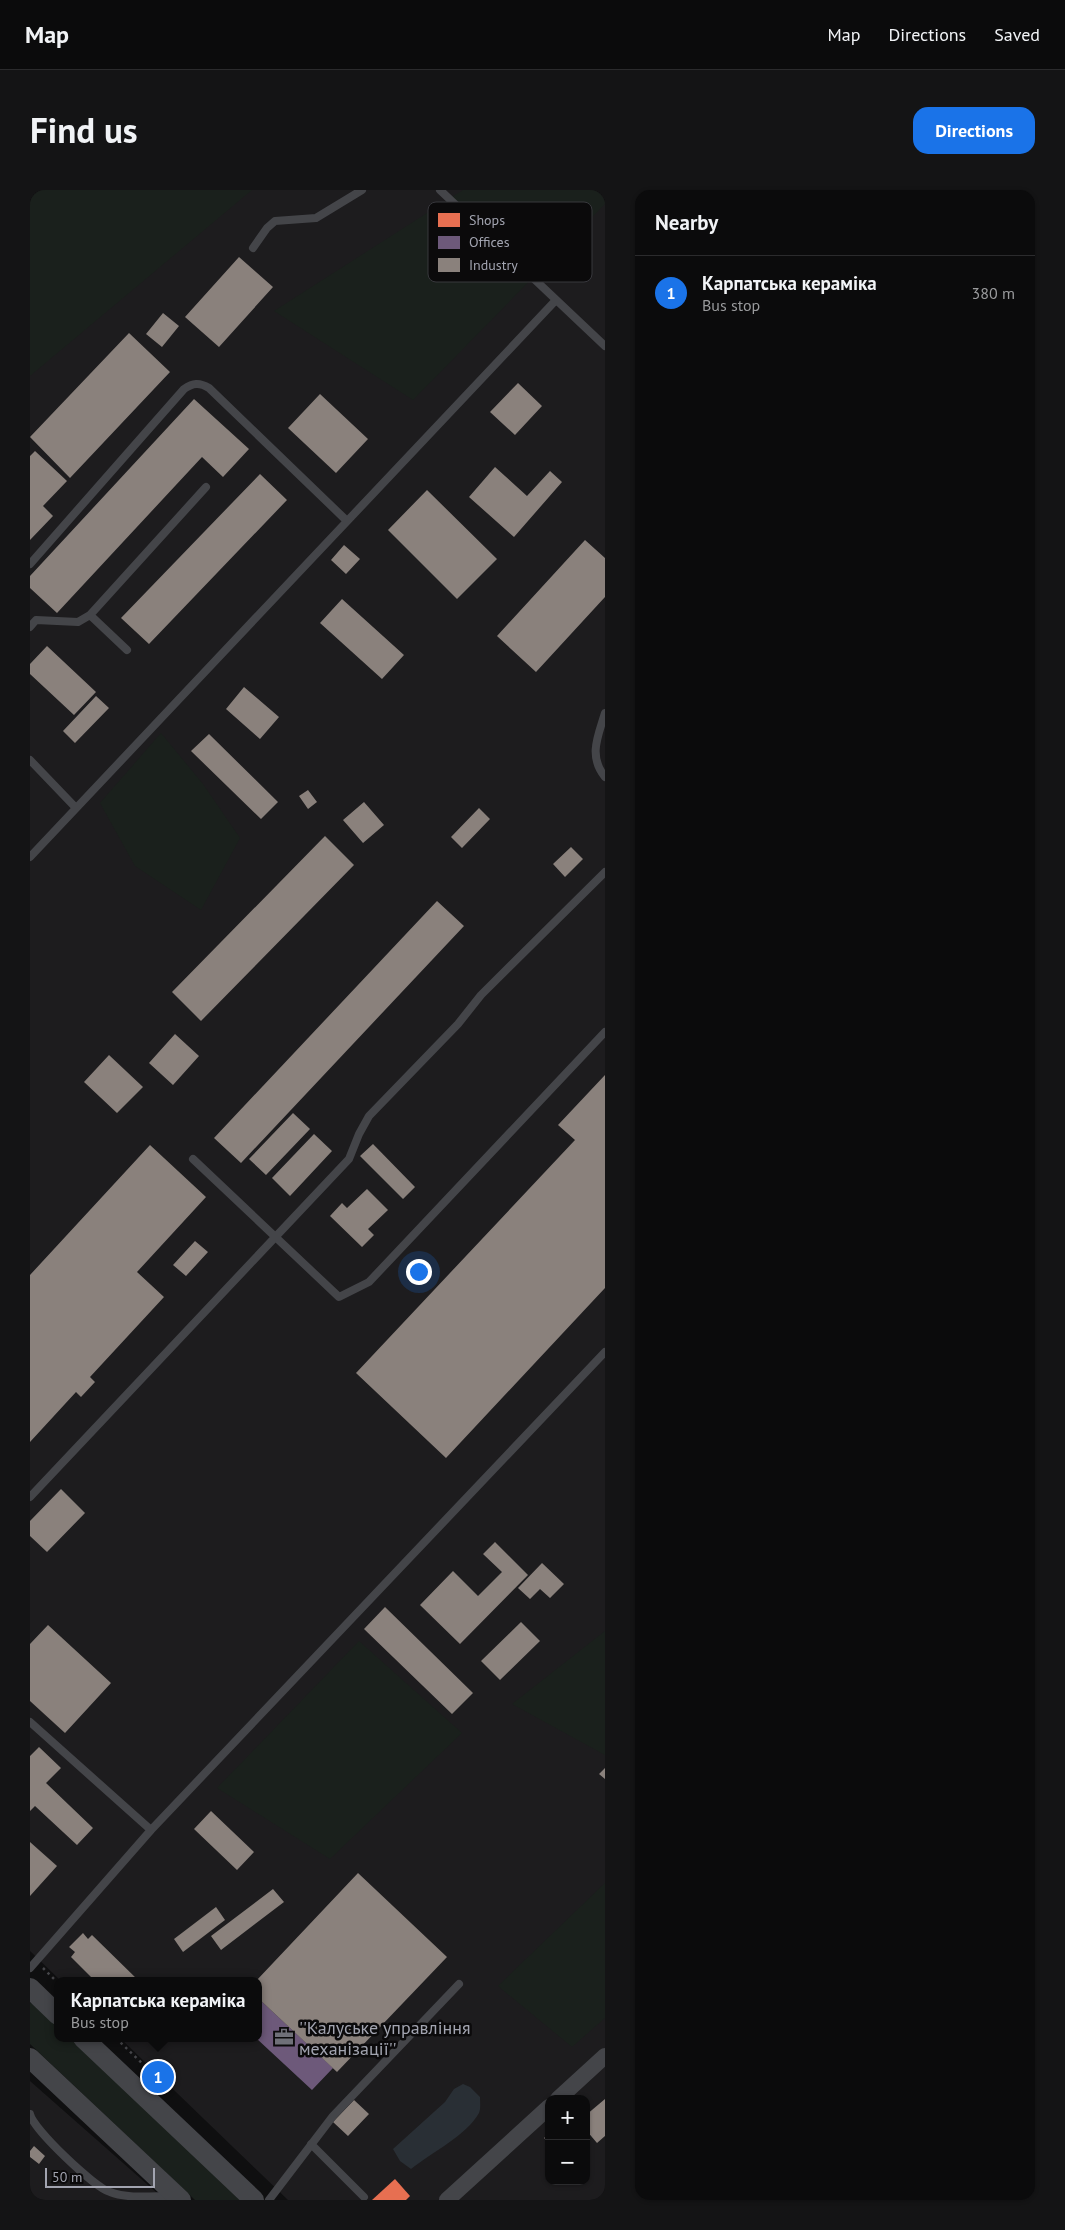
<!DOCTYPE html>
<meta charset="utf-8">
<style>
body{margin:0;font-family:"PT Sans",sans-serif;background:#141415;color:#f1f3f6}
.controls{position:absolute;right:15px;bottom:15px;display:grid;overflow:hidden;border-radius:10px;box-shadow:0 1px 4px #0004}
.controls button{width:45px;height:45px;display:grid;place-items:center;padding:0;border:0;border-bottom:1px solid #2b2b2d;background:#0b0b0c;color:#f1f3f6;font:25px sans-serif}
.scale{position:absolute;left:15px;bottom:12px;width:110px;box-sizing:border-box;padding-left:5px;border:2px solid #a2a4b0;border-top:0;font-size:14px;line-height:18px;white-space:nowrap;color:#a2a4b0;-webkit-text-stroke:4px #0b0a0b;paint-order:stroke}
.you{position:absolute;left:388px;top:1081px;width:18px;height:18px;margin:-12px;border:4px solid #fff;border-radius:50%;background:#1a73e8;box-shadow:0 0 0 8px #1a73e833}
.badge{display:grid;place-items:center;width:32px;height:32px;border-radius:50%;background:#1a73e8;color:#fff;font-size:16px;font-weight:700}
.pin{position:absolute;translate:-50% -50%;border:2px solid #fff;box-shadow:0 1px 5px #0006}
.popup{position:absolute;left:24px;top:1787px;width:208px;height:65px;box-sizing:border-box;display:grid;place-content:center;border-radius:10px;background:#0b0b0c;filter:drop-shadow(0 1px 4px #0005);font-size:16px;white-space:nowrap;color:#9a9b9d}
.popup b{font-size:19px;color:#f1f3f6}
.popup::after{content:'';position:absolute;left:50%;top:100%;margin-left:-10px;border:10px solid transparent;border-top-color:#0b0b0c}
.list{margin:0;padding:0;list-style:none}
h2{display:flex;justify-content:space-between;align-items:center;height:65px;margin:0;padding:0 20px;font-size:21px}
h2 small{font-size:16px;font-weight:400;color:#9a9b9d}
.list li{display:grid;grid-template-columns:32px 1fr auto;gap:15px;align-items:center;box-sizing:border-box;height:75px;padding:0 20px;border-top:1px solid #2b2b2d}
.list b{display:block;font-size:19px;white-space:nowrap}
.list p{margin:0;font-size:16px;white-space:nowrap;color:#9a9b9d}
.list em{font-size:16px;font-style:normal;color:#9a9b9d}
.map{position:relative;flex:none;width:575px;height:2010px;overflow:hidden;border-radius:15px}
header{display:flex;align-items:center;gap:30px;box-sizing:border-box;height:70px;padding:0 25px;background:#0b0b0c;border-bottom:1px solid #2b2b2d}
header strong{font-size:24px}
nav{display:flex;gap:28px;margin-inline-start:auto;font-size:18px}
.intro{display:flex;align-items:center;justify-content:space-between;box-sizing:border-box;height:120px;padding:0 30px}
h1{margin:0;font-size:35px}
.button{padding:12px 22px;border-radius:15px;background:#1a73e8;color:#fff;font-size:18px;font-weight:700}
main{display:flex;gap:30px;padding:0 30px}
aside{flex:1;background:#0b0b0c;border-radius:15px;box-shadow:0 1px 4px #0004}
.map>svg:first-child{display:block}
</style>
<header>
<strong>Map</strong>
<nav><a>Map</a><a>Directions</a><a>Saved</a></nav>
</header>
<div class="intro"><h1>Find us</h1><a class="button">Directions</a></div>
<main>
<div class="map">
<svg width="575" height="2010" viewBox="0 0 575 2010">
<rect width="100%" height="100%" fill="#0f0f10"/>
<path fill="#1d1c1e" fill-rule="evenodd" d="M0,0h575v2010h-317l-168,-162h138v-57h-197l-31,-30zM519,1909h37v82h-37z
M0,1891l135,119h-135z"/>
<path fill="#1a201c" d="M0,0h222l-222,186z
M433,0h142v14l-192,196 -139,-89z
M131,543l42,51 37,54 -39,72 -66,-44 -35,-63z
M575,1441v124l-93,-51z
M329,1451l103,92 -132,126 -113,-71z
M575,1693v135l-33,29 -74,-61z
M0,1813l8,2 20,19v14h15l169,162h-47l-165,-156z"/>
<path fill="#292f35" d="M433,1894l7,3 10,10c0,5 1,12 -1,16 -12,22 -48,40 -68,56l-11,-8 -7,-12 52,-47 9,-13z"/>
<path fill="#e76f51" d="M365,1989l15,17 -4,4h-34z"/>
<path fill="#6d597a" d="M228,1808l75,70 -21,22 -56,-52h2z"/>
<path fill="#8a817c" d="M209,67l34,30 -54,60 -34,-30z
M133,123l16,13 -17,21 -16,-13z
M99,143l41,39 -100,106 -40,-41z
M488,193l24,23 -27,29 -25,-23z
M290,204l48,45 -32,34 -48,-45z
M164,209l55,50 -26,28 -21,-20 -145,156 -27,-25v-12z
M5,261l32,30 -24,25 10,10 -23,24v-84z
M465,277l32,29 23,-25 12,11 -48,55 -45,-40z
M230,284l27,26 -138,144 -28,-26z
M397,300l70,69 -40,40 -69,-69z
M555,350l20,18v39l-69,75 -39,-36z
M314,355l16,14 -14,15 -15,-14z
M312,409l62,56 -22,24 -62,-56z
M17,456l49,46 -22,23 -44,-41v-10z
M214,497l35,30 -19,22 -34,-30z
M66,506l13,12 -34,35 -12,-12z
M179,544l69,68 -17,17 -70,-68z
M278,600l9,12 -9,7 -9,-13z
M334,612l20,23 -21,18 -20,-23z
M449,618l11,11 -28,29 -11,-11z
M295,646l29,29 -153,156 -29,-29z
M541,657l12,12 -18,18 -12,-13z
M407,711l27,25 -223,237 -27,-25z
M145,844l24,22 -26,29 -24,-22z
M79,865l34,32 -26,26 -33,-31z
M575,885v213l-159,170 -90,-85 219,-233 -17,-15z
M263,923l17,16 -44,46 -17,-16z
M284,944l18,17 -42,45 -18,-18z
M343,954l42,43 -12,12 -43,-43z
M120,955l56,52 -69,75 27,25 -74,80 5,5 -14,15 -5,-5 -46,50v-167z
M337,999l21,21 -20,19 6,6 -12,12 -32,-31 12,-13 5,5z
M165,1051l13,11 -22,24 -13,-11z
M31,1299l24,24 -38,39 -17,-16v-15z
M465,1352l33,33 -68,69 -40,-39 33,-34 25,25 24,-24 -19,-18z
M512,1373l22,21 -14,14 -10,-9 -10,10 -12,-11z
M355,1417l88,86 -21,21 -88,-85z
M491,1432l19,19 -40,39 -19,-19z
M18,1435l63,58 -46,50 -35,-32v-57z
M9,1557l22,21 -15,15 47,45 -16,17 -42,-39 -5,5v-55z
M575,1578v11l-6,-5z
M181,1621l43,41 -17,18 -43,-41z
M0,1652l27,24 -27,30z
M328,1683l89,84 -110,115 -79,-74v-17h-2z
M243,1699l11,13 -63,48 -10,-14z
M186,1717l9,13 -42,32 -9,-13z
M53,1743l5,6 4,-4 47,46h-44l-24,-24 4,-5 -6,-5z
M575,1909v37l-8,7 -11,-13v-15z
M324,1910l15,14 -21,22 -15,-14z
M519,1943v10l-5,-5z
M4,1956l11,10 -6,8 -9,-7v-6z"/>
<g fill="none" stroke-linecap="round" stroke-linejoin="round">
<path stroke="#46464a" stroke-width="2.5" stroke-dasharray="2.5 4" stroke-linecap="butt" d="M13,1778l15,15
M86,1848l37,36"/>
<path stroke="#444549" stroke-width="8" d="M410,0l165,156
M223,58l14,-20 8,-7 41,-3 46,-28
M0,374l154,-175c9,-6 15,-7 25,-1l138,133
M60,425l37,35
M0,437l6,-7 42,2 12,-7 116,-128
M575,523c-7,23 -17,43 0,64
M0,570l46,48
M0,667l526,-557
M163,969l146,138 30,-15 236,-250
M0,1307l319,-338 10,-25 10,-18 89,-92 23,-29 124,-123
M0,1532l121,108
M0,1778l121,-138 454,-478
M0,1924c3,15 64,73 80,78 18,7 42,4 62,4
M281,1954l53,53
M239,2010l64,-84 126,-132"/>
<path stroke="#444549" stroke-width="16" d="M528,1909l47,-43
M417,2010l102,-93"/>
<path stroke="#444549" stroke-width="20" d="M0,1798l28,27
M53,1848l171,162
M0,1868l151,142"/>
</g>
<defs>
<g id="office-bare" transform="scale(1.5)"><path d="M-6-3h4V-5.5h4V-3h4V5H-6ZM-1-4.5V-3h2v-1.5ZM-6 0V1H6V0Z" fill="#6f7078" stroke="#0b0a0b" stroke-width="2.5" paint-order="stroke"/></g>
</defs>
<g fill-rule="evenodd">
<use href="#office-bare" x="254" y="1847"/>
</g>
<g text-anchor="middle" dominant-baseline="central" stroke-width="5" stroke-linejoin="round" paint-order="stroke">
<g font-size="18" fill="#a2a4b0" stroke="#0b0a0b" text-anchor="start">
<text x="269" y="1837">''Калуське управління<tspan x="269" dy="21">механізації''</tspan></text>
</g>
</g>
<rect x="398" y="12" width="164" height="80" rx="8" fill="#0b0a0b" stroke="#38383d" stroke-width="1"/>
<rect x="408" y="23" width="22" height="14" fill="#e76f51"/>
<rect x="408" y="46" width="22" height="13" fill="#6d597a"/>
<rect x="408" y="68" width="22" height="14" fill="#8a817c"/>
<g font-size="14" fill="#a2a4b0">
<text x="439" y="35">Shops</text>
<text x="439" y="57">Offices</text>
<text x="439" y="80">Industry</text>
</g>
</svg>
<div class="controls">
<button>+</button>
<button>−</button>
</div>
<div class="scale">50 m</div>
<div class="you"></div>
<div class="pin badge" style="left:128px;top:1887px">1</div>
<div class="popup"><b>Карпатська кераміка</b>Bus stop</div>
</div>
<aside>
<h2>Nearby<small></small></h2>
<ul class="list">
<li><span class="badge">1</span><div><b>Карпатська кераміка</b><p>Bus stop</p></div><em>380 m</em></li>
</ul>
</aside>
</main>
